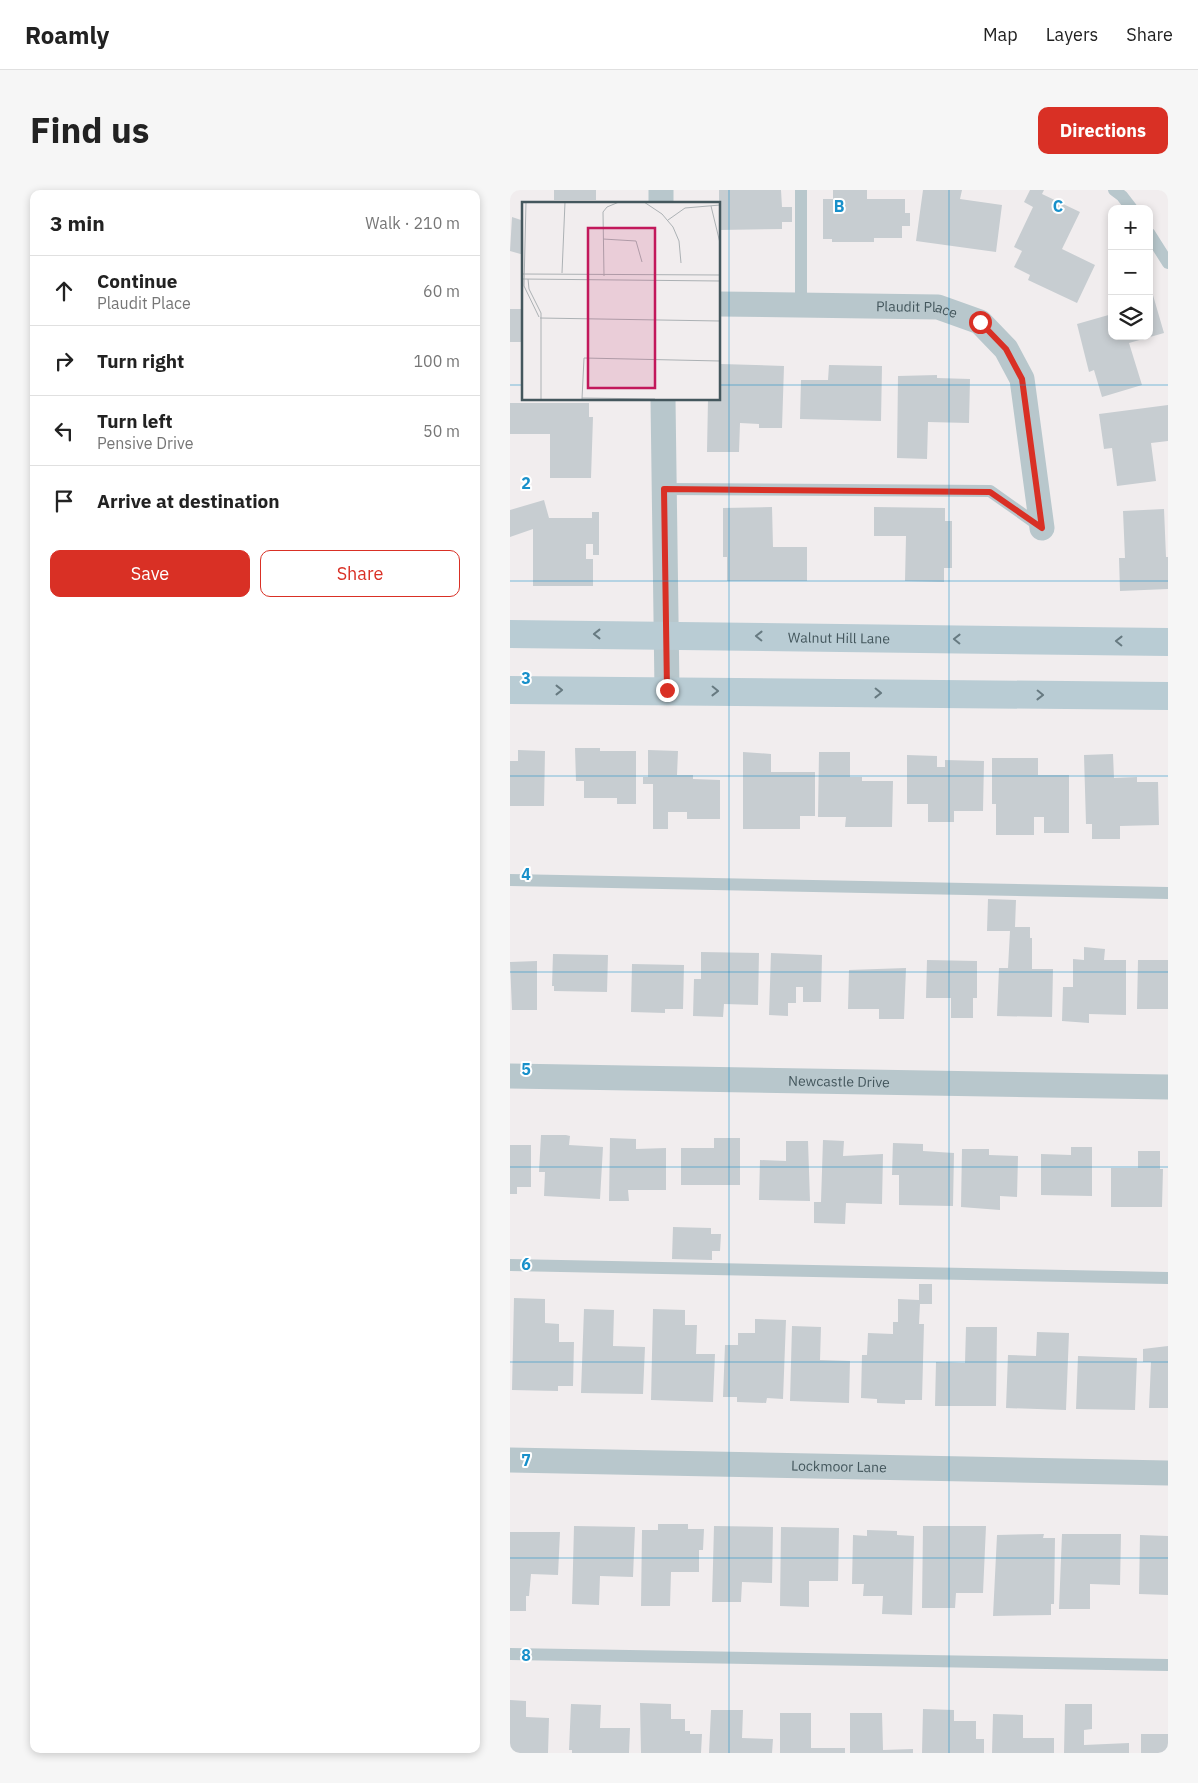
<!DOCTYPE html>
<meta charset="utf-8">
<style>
body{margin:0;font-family:"IBM Plex Sans",sans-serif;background:#f6f6f6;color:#222}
.controls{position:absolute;right:15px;top:15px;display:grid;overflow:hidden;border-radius:10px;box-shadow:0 2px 8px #0003}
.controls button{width:45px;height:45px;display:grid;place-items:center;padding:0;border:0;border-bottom:1px solid #e0e0e0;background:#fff;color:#222;font:25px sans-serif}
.stop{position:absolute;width:15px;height:15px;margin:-11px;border:4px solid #d93025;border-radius:50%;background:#fff}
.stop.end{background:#d93025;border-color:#fff;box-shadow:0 1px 5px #0008}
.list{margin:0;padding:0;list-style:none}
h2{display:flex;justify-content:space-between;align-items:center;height:65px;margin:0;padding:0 20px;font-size:21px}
h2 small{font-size:16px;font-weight:400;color:#767676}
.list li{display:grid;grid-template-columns:32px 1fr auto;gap:15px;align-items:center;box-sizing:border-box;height:70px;padding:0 20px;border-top:1px solid #e0e0e0}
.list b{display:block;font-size:19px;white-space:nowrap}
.list p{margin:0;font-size:16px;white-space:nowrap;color:#767676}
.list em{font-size:16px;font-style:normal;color:#767676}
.actions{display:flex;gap:10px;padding:15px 20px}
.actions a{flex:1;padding:11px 0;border:1px solid #d93025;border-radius:10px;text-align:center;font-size:18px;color:#d93025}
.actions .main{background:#d93025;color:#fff}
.icon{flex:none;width:28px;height:28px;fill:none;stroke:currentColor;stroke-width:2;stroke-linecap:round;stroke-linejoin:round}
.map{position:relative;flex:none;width:658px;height:1563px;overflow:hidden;border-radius:10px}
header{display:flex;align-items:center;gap:30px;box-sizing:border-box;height:70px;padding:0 25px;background:#fff;border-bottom:1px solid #e0e0e0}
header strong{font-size:24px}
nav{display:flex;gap:28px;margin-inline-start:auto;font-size:18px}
.intro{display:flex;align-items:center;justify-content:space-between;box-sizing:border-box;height:120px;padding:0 30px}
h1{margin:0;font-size:35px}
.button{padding:12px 22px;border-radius:10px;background:#d93025;color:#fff;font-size:18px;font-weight:700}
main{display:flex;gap:30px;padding:0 30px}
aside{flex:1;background:#fff;border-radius:10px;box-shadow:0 2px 8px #0003}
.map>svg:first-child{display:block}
</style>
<header>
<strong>Roamly</strong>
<nav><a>Map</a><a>Layers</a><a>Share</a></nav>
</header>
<div class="intro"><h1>Find us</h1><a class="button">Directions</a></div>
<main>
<aside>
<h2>3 min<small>Walk · 210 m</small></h2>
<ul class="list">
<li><svg class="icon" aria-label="ahead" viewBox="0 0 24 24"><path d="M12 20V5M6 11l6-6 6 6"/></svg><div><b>Continue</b><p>Plaudit Place</p></div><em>60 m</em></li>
<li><svg class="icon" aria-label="right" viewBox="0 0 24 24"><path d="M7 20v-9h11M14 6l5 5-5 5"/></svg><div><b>Turn right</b></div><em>100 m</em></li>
<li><svg class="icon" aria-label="left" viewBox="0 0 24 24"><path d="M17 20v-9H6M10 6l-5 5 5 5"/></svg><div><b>Turn left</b><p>Pensive Drive</p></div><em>50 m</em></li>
<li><svg class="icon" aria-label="arrive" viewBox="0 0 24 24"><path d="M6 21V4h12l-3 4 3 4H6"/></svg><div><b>Arrive at destination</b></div></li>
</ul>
<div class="actions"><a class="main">Save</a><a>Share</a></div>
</aside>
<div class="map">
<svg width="658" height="1563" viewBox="0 0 658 1563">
<rect width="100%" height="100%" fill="#f1edee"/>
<path fill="#c7cdd1" d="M44,0h42v10h-42z
M209,0h62l1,17h10v15h-10v7l-63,1z
M323,0h34v9h38v14h5v13h-8v12h-28v4h-42v-3h-9v-40h10z
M413,0h39l-2,9 42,6 -6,47 -80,-11z
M520,0h14l-2,4 38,18 -18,37 33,16 -18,38 -49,-23 2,-5 -16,-8 8,-16 -8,-4 19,-40 -9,-5z
M2,27l12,4v34l-14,-4z
M640,95l14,48 -35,10 13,42 -40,12 -8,-27 -5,2 -12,-48 35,-10v22h37z
M0,119h14v33h-14z
M211,174l63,2 -2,62h-23v-4l-19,-1 -1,29h-32l1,-53h11z
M319,175l53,1 -1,55 -81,-2 1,-39h27z
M427,185v3l33,1 -1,44 -41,-1 -1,37 -30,-1 1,-82z
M0,213h79v14h4l-2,61h-41v-44h-40z
M658,215v36l-17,2 5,38 -39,5 -5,-38 -8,1 -5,-35z
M34,310l5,18h43v-6h7v43h-6v-11h-7v15h7v27h-60v-57l-23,8v-27z
M262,317l1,40h34v34h-80v-24h-4v-49z
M364,317l71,1v13h7v47h-8v14l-39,-1 1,-45h-32z
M654,319l2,48h2v32l-48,2 -1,-33h6l-2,-47z
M65,558h25v3h36v53h-19v-6h-33v-17h-8z
M8,560l27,1 -1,55h-34v-45h8z
M138,560l30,1 -1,24h16v4l27,1v39h-33v-7h-19v17h-15v-45h-10v-7h5z
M233,562l28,2v18h44v44h-15v13h-57z
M309,562h31v25h12v4h31l-1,46h-47l1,-10h-28z
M603,564l1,24 23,-1v5h21l1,43 -39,1v13h-28v-15h-6l-2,-69z
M397,565l30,1v11h8v-7l39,1 -1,50h-29v11h-26v-18h-21z
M482,568h46v17h31v58h-25v-16h-10v18h-38v-31h-4z
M478,709l28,1 -1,27h15v11h2v31h21l-1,48 -55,-1 2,-48h9l2,-37h-23z
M574,757l21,2 -1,11h22v55l-37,-1v9l-27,-2 1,-34h10v-28l11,1z
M191,762l58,1 -1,52 -34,-1 -1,13 -30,-1 1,-37h7z
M261,763l51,2 -1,47h-18v-15h-7v16h-8v13l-19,-1z
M43,764l55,1 -1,37 -53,-1v-5h-2z
M417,770l50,1v37h-4v20h-22v-20h-25z
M628,770h30v49h-31z
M27,771v49h-25l-2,-48z
M122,774l52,1 -1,44h-18v4l-34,-1z
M396,778l-2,51h-25v-10h-31l1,-39z
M31,945h25l4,1 -1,9 34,2 -3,52 -56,-3 1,-24h-6z
M100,948l26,1v10l30,-1v42h-38l1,11h-20z
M204,948h26v47h-59v-37h33z
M313,950l21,1 -1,15 40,-2 -1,50 -36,-1 -1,21 -31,-1v-21h7z
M276,951h22l2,60 -51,-1 1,-40 26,1z
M383,953l30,1v7l31,2 -1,53 -54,-1v-30h-7z
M0,955h21v42h-14v7h-7z
M561,957h21v49l-51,-1v-41l30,1z
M452,959h27v6l29,1 -1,41 -17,-1v14l-39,-3z
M628,961h22v18h3l-1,38h-51v-39h27z
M163,1037l38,1v6h10l-1,17h-8v9l-40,-1z
M409,1094h13v20h-12l-1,20h5l-2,76h-17v4l-28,-1v-4l-16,-1 1,-43h5l1,-22 25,1v-12h5v-23l21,1z
M4,1108l31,1v24l14,1v18h15l-1,44h-15v5l-46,-1z
M74,1119l30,1 -1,36 32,1 -2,47 -62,-1z
M143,1119l32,1v15h12l-1,29h19l-2,48 -62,-2z
M245,1129l31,1 -3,79 -16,-1 -1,5 -29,-1v-5h-14l2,-52h13v-12h17z
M282,1136l29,1 -1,33 30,1 -1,42 -59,-2z
M456,1137h31l-1,79h-61l1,-44 29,1z
M527,1142l32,1 -3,77 -60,-2 2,-53 28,1z
M658,1156v62h-19l2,-46h-8v-13z
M568,1166l59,2 -2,52 -59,-1z
M148,1334h30v5h16l-1,21h-4v22h-28l-1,34h-29l1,-76h16z
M64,1336l61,1 -2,50 -33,-1 -1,29 -27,-1z
M204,1336l59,1 -1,56 -30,-1 -1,20h-29z
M413,1336h63l-3,67h-27l-1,15h-33z
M271,1337l58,1 -1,53h-29v26l-29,-1z
M357,1340l30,1v4l17,1 -2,79 -30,-1 1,-18h-20l1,-12h-12l1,-49 14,1z
M0,1342h50l-2,43 -27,-1 -2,22h-3v15h-16z
M534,1344l-1,4h12l-1,66h-3v11l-58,1 4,-81z
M552,1344h59l-1,51 -30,-1v25h-31z
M630,1345l28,1v59l-29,-1z
M0,1510l16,1v16l23,1 -1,35h-38z
M130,1513l31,1v15h14v12h5v3h12l-1,19h-60z
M61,1514l30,1 -1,23h30l-1,25h-57v-3h-3z
M555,1514h27v25l-8,1v15l45,-2v10h-65z
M413,1519l31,1v11h22v18h8v14h-62z
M201,1520h32l-1,28 31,1 -1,14h-63z
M270,1523h31v35h34v5h-65z
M340,1523h32l1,37 30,-1v4h-63z
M483,1524l30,1v23h31v15h-62z
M631,1544h27v19h-27z"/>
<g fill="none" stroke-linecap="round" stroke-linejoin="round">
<path stroke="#b8c7cc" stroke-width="12" d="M604,0l8,6 10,13
M639,43l19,30
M291,115v-115
M154,299l326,2 51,36
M0,690l658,13
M0,1075l658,13
M0,1464l658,11"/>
<g stroke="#b8c7cc" stroke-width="25">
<path d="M151,0v14"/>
<path id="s1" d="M209,114l219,3 42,15 26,27 16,30 20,149"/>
<path d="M153,209l4,291"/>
<path id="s2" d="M0,886l658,11"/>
<path id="s3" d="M0,1270l658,13"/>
</g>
<g stroke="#b9ccd4" stroke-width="28">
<path id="s4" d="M0,444l658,8"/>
<path d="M0,500l658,6"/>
</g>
</g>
<defs><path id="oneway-chevron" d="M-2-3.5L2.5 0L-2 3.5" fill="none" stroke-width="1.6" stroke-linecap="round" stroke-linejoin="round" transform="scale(1.25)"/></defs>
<g stroke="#677a81">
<use href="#oneway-chevron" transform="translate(87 444) rotate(-180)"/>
<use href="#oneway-chevron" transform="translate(249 446) rotate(-179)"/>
<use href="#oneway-chevron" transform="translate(447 449) rotate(-179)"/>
<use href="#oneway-chevron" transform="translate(609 451) rotate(-179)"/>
<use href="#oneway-chevron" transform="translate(49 500)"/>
<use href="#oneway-chevron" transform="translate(205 501) rotate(1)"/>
<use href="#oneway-chevron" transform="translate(368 503) rotate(1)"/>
<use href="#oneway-chevron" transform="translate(530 505) rotate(1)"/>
</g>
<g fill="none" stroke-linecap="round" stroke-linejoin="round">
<path stroke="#d93025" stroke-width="6" d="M157,500l-3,-201 326,3 52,36 -20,-149 -16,-30 -26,-27"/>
</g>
<path fill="none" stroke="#1890ca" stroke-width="1" stroke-opacity="0.55" d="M219,0v1563M439,0v1563M0,195h14M209,195h449M0,391h658M0,586h658M0,782h658M0,977h658M0,1172h658M0,1368h658"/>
<g text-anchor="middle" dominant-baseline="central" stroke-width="4" stroke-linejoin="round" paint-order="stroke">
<g font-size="14" fill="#44575d" stroke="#fff">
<text stroke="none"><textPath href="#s1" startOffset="198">Plaudit Place</textPath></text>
<text stroke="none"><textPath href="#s4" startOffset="329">Walnut Hill Lane</textPath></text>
<text stroke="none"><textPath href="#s2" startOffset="329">Newcastle Drive</textPath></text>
<text stroke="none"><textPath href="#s3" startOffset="329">Lockmoor Lane</textPath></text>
</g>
</g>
<g transform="translate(12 12)">
<rect width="198" height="198" fill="#f1edee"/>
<path fill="none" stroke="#acb1b4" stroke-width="1" d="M4,0l-2,84 15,31M122,0l18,12 11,13 6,14 2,22M189,4l9,37M146,18l17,-12 35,-3M81,37l33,2 6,21M40,71l3,-71M0,72l198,1M82,74l-1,-64 4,-5 12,-5M0,77l198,2M6,77l1,10 12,24v86M18,116l180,3M60,196l73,1M60,197l2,-41 136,3"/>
<path fill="#c2185b" fill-opacity="0.15" stroke="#c2185b" stroke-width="2.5" d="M66,26h67v160h-67z"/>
<rect width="198" height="198" fill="none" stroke="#44575d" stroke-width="2.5"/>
</g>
<g font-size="16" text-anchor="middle" font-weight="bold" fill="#1890ca" stroke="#fff" stroke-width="4" stroke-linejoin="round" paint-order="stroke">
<text x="329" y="22">B</text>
<text x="548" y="22">C</text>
<text x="16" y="299">2</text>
<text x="16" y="494">3</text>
<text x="16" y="690">4</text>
<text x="16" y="885">5</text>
<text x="16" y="1080">6</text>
<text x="16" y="1276">7</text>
<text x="16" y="1471">8</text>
</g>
</svg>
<div class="controls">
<button>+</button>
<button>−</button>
<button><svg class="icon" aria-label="layers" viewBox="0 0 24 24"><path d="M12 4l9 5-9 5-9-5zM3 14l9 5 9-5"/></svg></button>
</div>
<div class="stop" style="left:470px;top:132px"></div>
<div class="stop end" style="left:157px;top:500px"></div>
</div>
</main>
